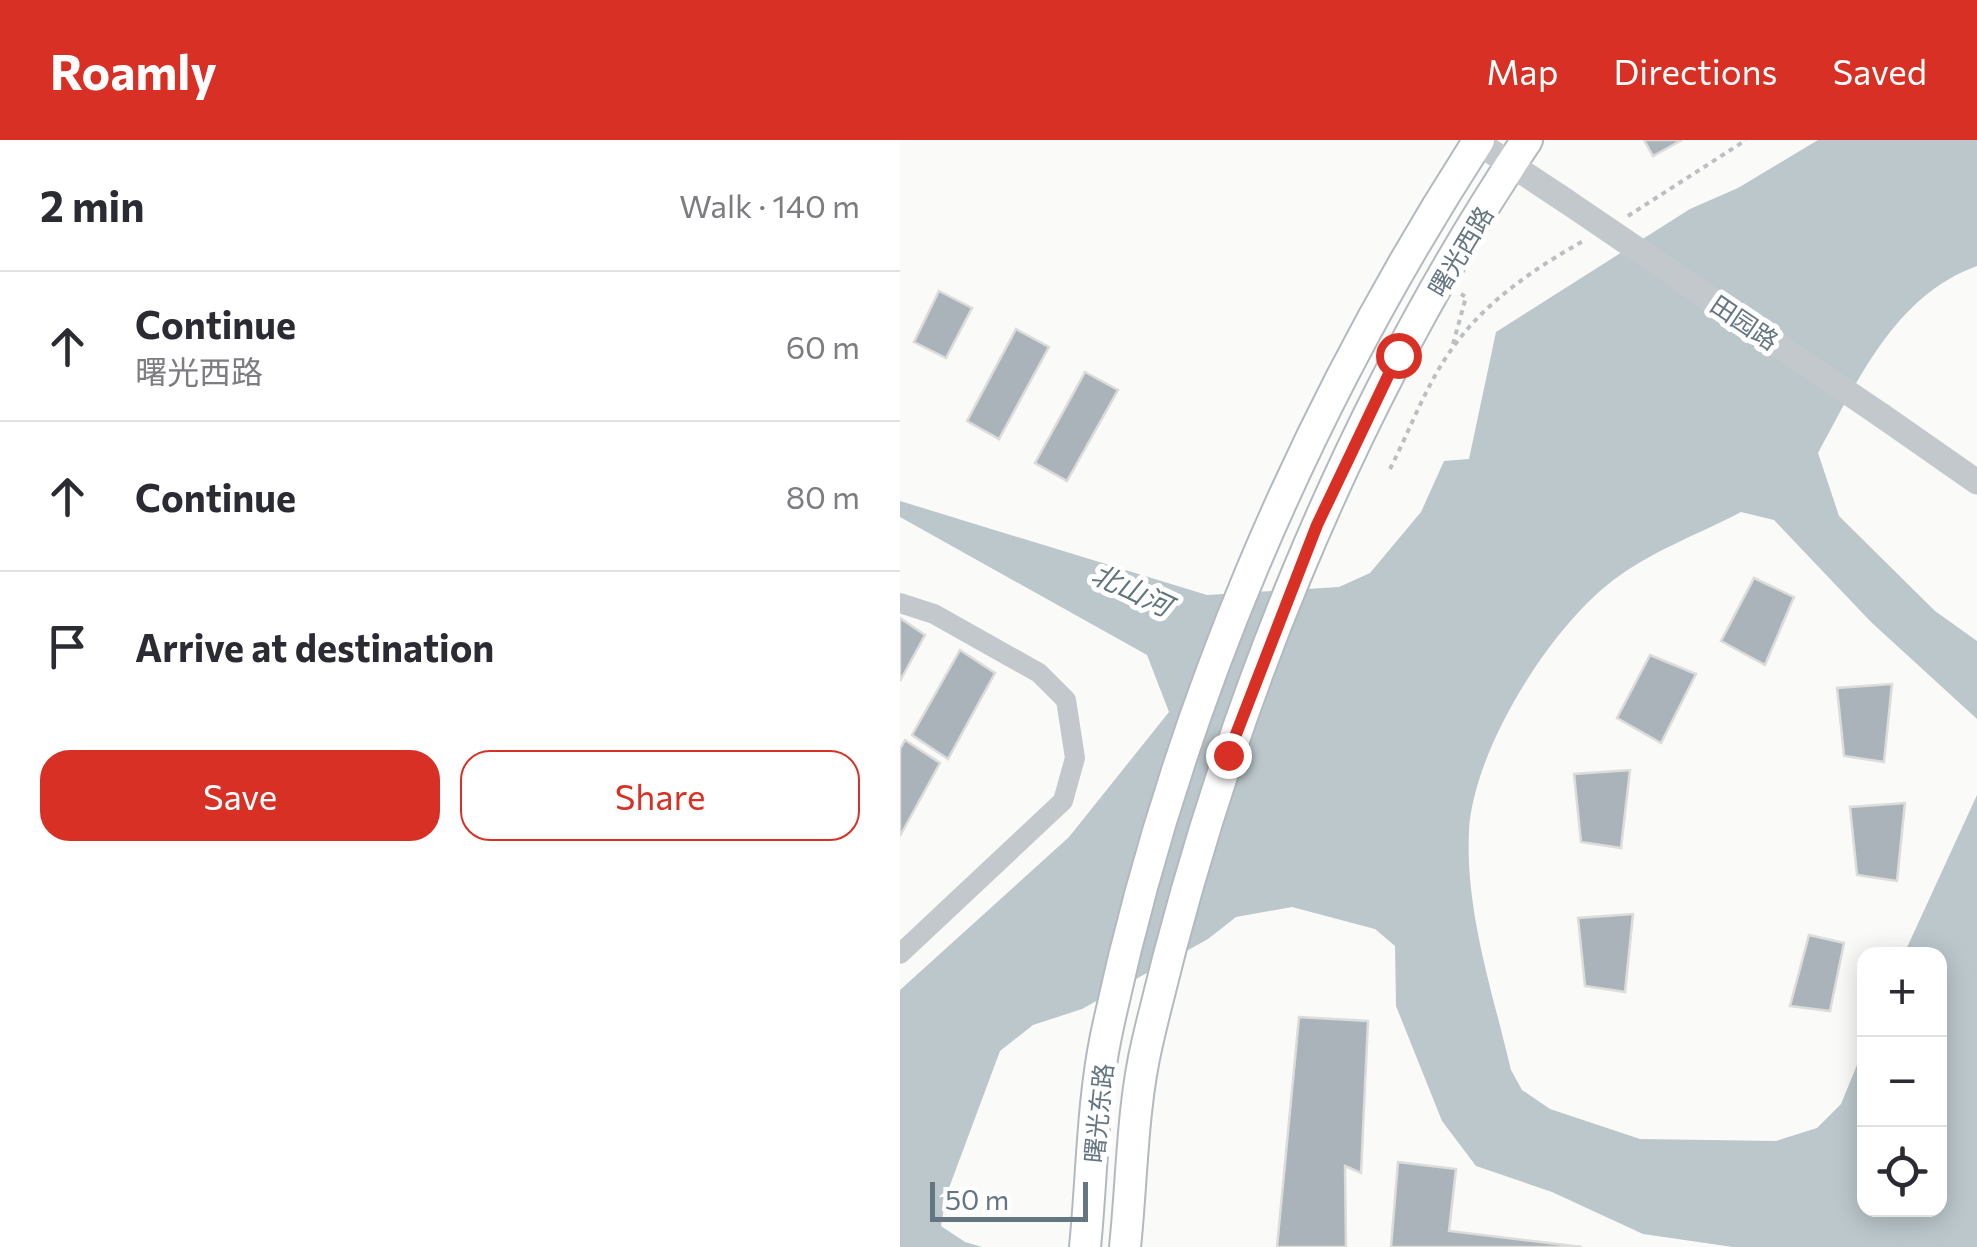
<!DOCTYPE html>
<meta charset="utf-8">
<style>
body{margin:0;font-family:Commissioner,"Noto Sans SC",sans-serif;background:#f2f2f3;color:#2b2b33}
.controls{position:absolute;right:30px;bottom:30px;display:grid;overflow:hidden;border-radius:20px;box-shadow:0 5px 25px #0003}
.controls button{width:90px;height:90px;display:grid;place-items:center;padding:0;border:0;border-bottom:2px solid #e1e1e2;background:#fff;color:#2b2b33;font:50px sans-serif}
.scale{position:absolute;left:30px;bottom:25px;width:158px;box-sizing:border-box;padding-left:10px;border:5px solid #657683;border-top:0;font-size:28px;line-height:35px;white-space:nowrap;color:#657683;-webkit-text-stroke:8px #fff;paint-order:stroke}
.stop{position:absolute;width:30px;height:30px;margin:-22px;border:8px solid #d93025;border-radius:50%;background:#fff}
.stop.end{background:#d93025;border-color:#fff;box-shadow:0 2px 10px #0008}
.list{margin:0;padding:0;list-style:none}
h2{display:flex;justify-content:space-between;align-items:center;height:130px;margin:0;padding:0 40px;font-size:42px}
h2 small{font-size:32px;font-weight:400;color:#7c7c81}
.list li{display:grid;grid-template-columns:65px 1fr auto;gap:30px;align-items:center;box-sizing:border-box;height:150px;padding:0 40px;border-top:2px solid #e1e1e2}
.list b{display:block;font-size:38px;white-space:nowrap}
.list p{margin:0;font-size:32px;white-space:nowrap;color:#7c7c81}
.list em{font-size:32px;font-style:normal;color:#7c7c81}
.actions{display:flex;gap:20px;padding:30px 40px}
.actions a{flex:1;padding:22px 0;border:2px solid #d93025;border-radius:30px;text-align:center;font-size:35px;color:#d93025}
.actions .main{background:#d93025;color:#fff}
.icon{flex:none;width:55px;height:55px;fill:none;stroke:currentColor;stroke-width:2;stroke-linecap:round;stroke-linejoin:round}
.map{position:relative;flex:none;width:1077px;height:1107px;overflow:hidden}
header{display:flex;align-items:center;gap:60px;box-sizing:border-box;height:140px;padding:0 50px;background:#d93025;color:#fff}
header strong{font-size:48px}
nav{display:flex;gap:55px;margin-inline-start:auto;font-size:35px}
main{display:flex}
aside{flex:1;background:#fff}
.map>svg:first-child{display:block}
</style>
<header>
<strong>Roamly</strong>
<nav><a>Map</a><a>Directions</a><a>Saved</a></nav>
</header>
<main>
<aside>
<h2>2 min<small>Walk · 140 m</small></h2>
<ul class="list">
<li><svg class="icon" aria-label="ahead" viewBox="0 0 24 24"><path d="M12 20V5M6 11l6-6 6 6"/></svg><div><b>Continue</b><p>曙光西路</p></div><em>60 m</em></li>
<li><svg class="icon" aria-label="ahead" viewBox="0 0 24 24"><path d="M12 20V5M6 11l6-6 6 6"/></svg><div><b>Continue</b></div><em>80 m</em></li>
<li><svg class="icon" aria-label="arrive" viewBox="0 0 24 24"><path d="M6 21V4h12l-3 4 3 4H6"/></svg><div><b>Arrive at destination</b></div></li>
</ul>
<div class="actions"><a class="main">Save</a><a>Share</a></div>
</aside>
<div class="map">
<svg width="1077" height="1107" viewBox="0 0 1077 1107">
<rect width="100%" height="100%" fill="#fafaf8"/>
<path fill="#bbc7cb" d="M918,0h159v126c-83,30 -119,115 -159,187l21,63 96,95 42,30v78l-106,-97 -97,-102 -33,-8c-40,21 -86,38 -122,64 -66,46 -146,173 -150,255 -4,80 24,162 42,239l11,20 28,19 90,30 136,2 41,-13 24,-24 23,-56v162h76v-256h-36l73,-159v452h-244l-90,-13 -91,-42 -76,-26 -34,-45 -46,-115 -1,-60 -20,-17 -83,-22 -56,10 -28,22 -126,70 -49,16 -33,26 -54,145 -5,30 24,16 17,5h-82v-257l169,-153 100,-125 -22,-57 -247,-138v-16l307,94 132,-8 31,-14 51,-61 23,-51 25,-2 27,-127 194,-123 48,-21z"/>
<path fill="#aab3b9" stroke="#dcdcda" stroke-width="2.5" d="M744,0h38l-29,16z
M39,151l33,17 -26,50 -32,-16z
M116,189l33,18 -50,92 -32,-18z
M185,232l33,18 -51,91 -32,-18z
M854,438l40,19 -29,68 -44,-24z
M0,478l25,17 -25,46z
M60,510l35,23 -47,86 -36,-24z
M750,515l46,19 -35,69 -44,-25z
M992,544l-8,78 -40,-6 -7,-68z
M5,600l35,23 -40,73v-87z
M730,630l-9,78 -40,-6 -7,-68z
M1005,663l-8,78 -40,-6 -7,-68z
M733,774l-8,78 -40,-6 -7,-68z
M909,795l35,8 -14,68 -40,-5z
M399,877l69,4 -7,152 -16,-7 1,81h-69z
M498,1022l58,7 -7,62 133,16h-191z"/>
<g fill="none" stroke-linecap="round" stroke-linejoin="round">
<g stroke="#b3babf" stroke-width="34">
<path id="secondary" d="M185,1107c7,-69 7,-143 21,-211 67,-319 196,-622 373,-896
M225,1107c7,-66 7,-139 22,-203 74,-319 198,-632 380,-904"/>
</g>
<path stroke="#bbbfc2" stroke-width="4" stroke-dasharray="5 5" stroke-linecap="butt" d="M728,76l118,-76
M553,204l13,-47 -5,-3
M490,329c20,-39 37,-87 64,-123 33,-46 83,-79 131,-106"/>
<path stroke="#c3c8cc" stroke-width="20" d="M0,463l34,11 105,59 27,27 9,58 -12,43 -163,153"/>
<path stroke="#c3c8cc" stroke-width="25" d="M574,0l92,61
M981,275l96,67"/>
<use href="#secondary" stroke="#fff" stroke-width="30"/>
<path stroke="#c3c8cc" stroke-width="25" d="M666,61l315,214"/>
</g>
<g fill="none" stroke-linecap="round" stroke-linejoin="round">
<path stroke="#d93025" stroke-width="12" d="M328,615l89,-230 81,-170"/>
</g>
<g text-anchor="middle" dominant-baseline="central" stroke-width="10" stroke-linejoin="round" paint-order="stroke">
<g font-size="25" fill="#657683" stroke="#fff">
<text transform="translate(560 111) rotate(-59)">曙光西路</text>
<text transform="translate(845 182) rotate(34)">田园路</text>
<text transform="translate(198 973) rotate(-84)">曙光东路</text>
</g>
<g font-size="28" font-style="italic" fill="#60757c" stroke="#fff">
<text transform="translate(232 449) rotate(25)">北山河</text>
</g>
</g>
</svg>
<div class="controls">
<button>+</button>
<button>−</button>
<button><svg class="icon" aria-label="locate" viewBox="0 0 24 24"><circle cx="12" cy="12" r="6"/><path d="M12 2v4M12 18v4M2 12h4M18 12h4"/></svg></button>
</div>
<div class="scale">50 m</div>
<div class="stop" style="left:498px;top:215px"></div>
<div class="stop end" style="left:328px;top:615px"></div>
</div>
</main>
